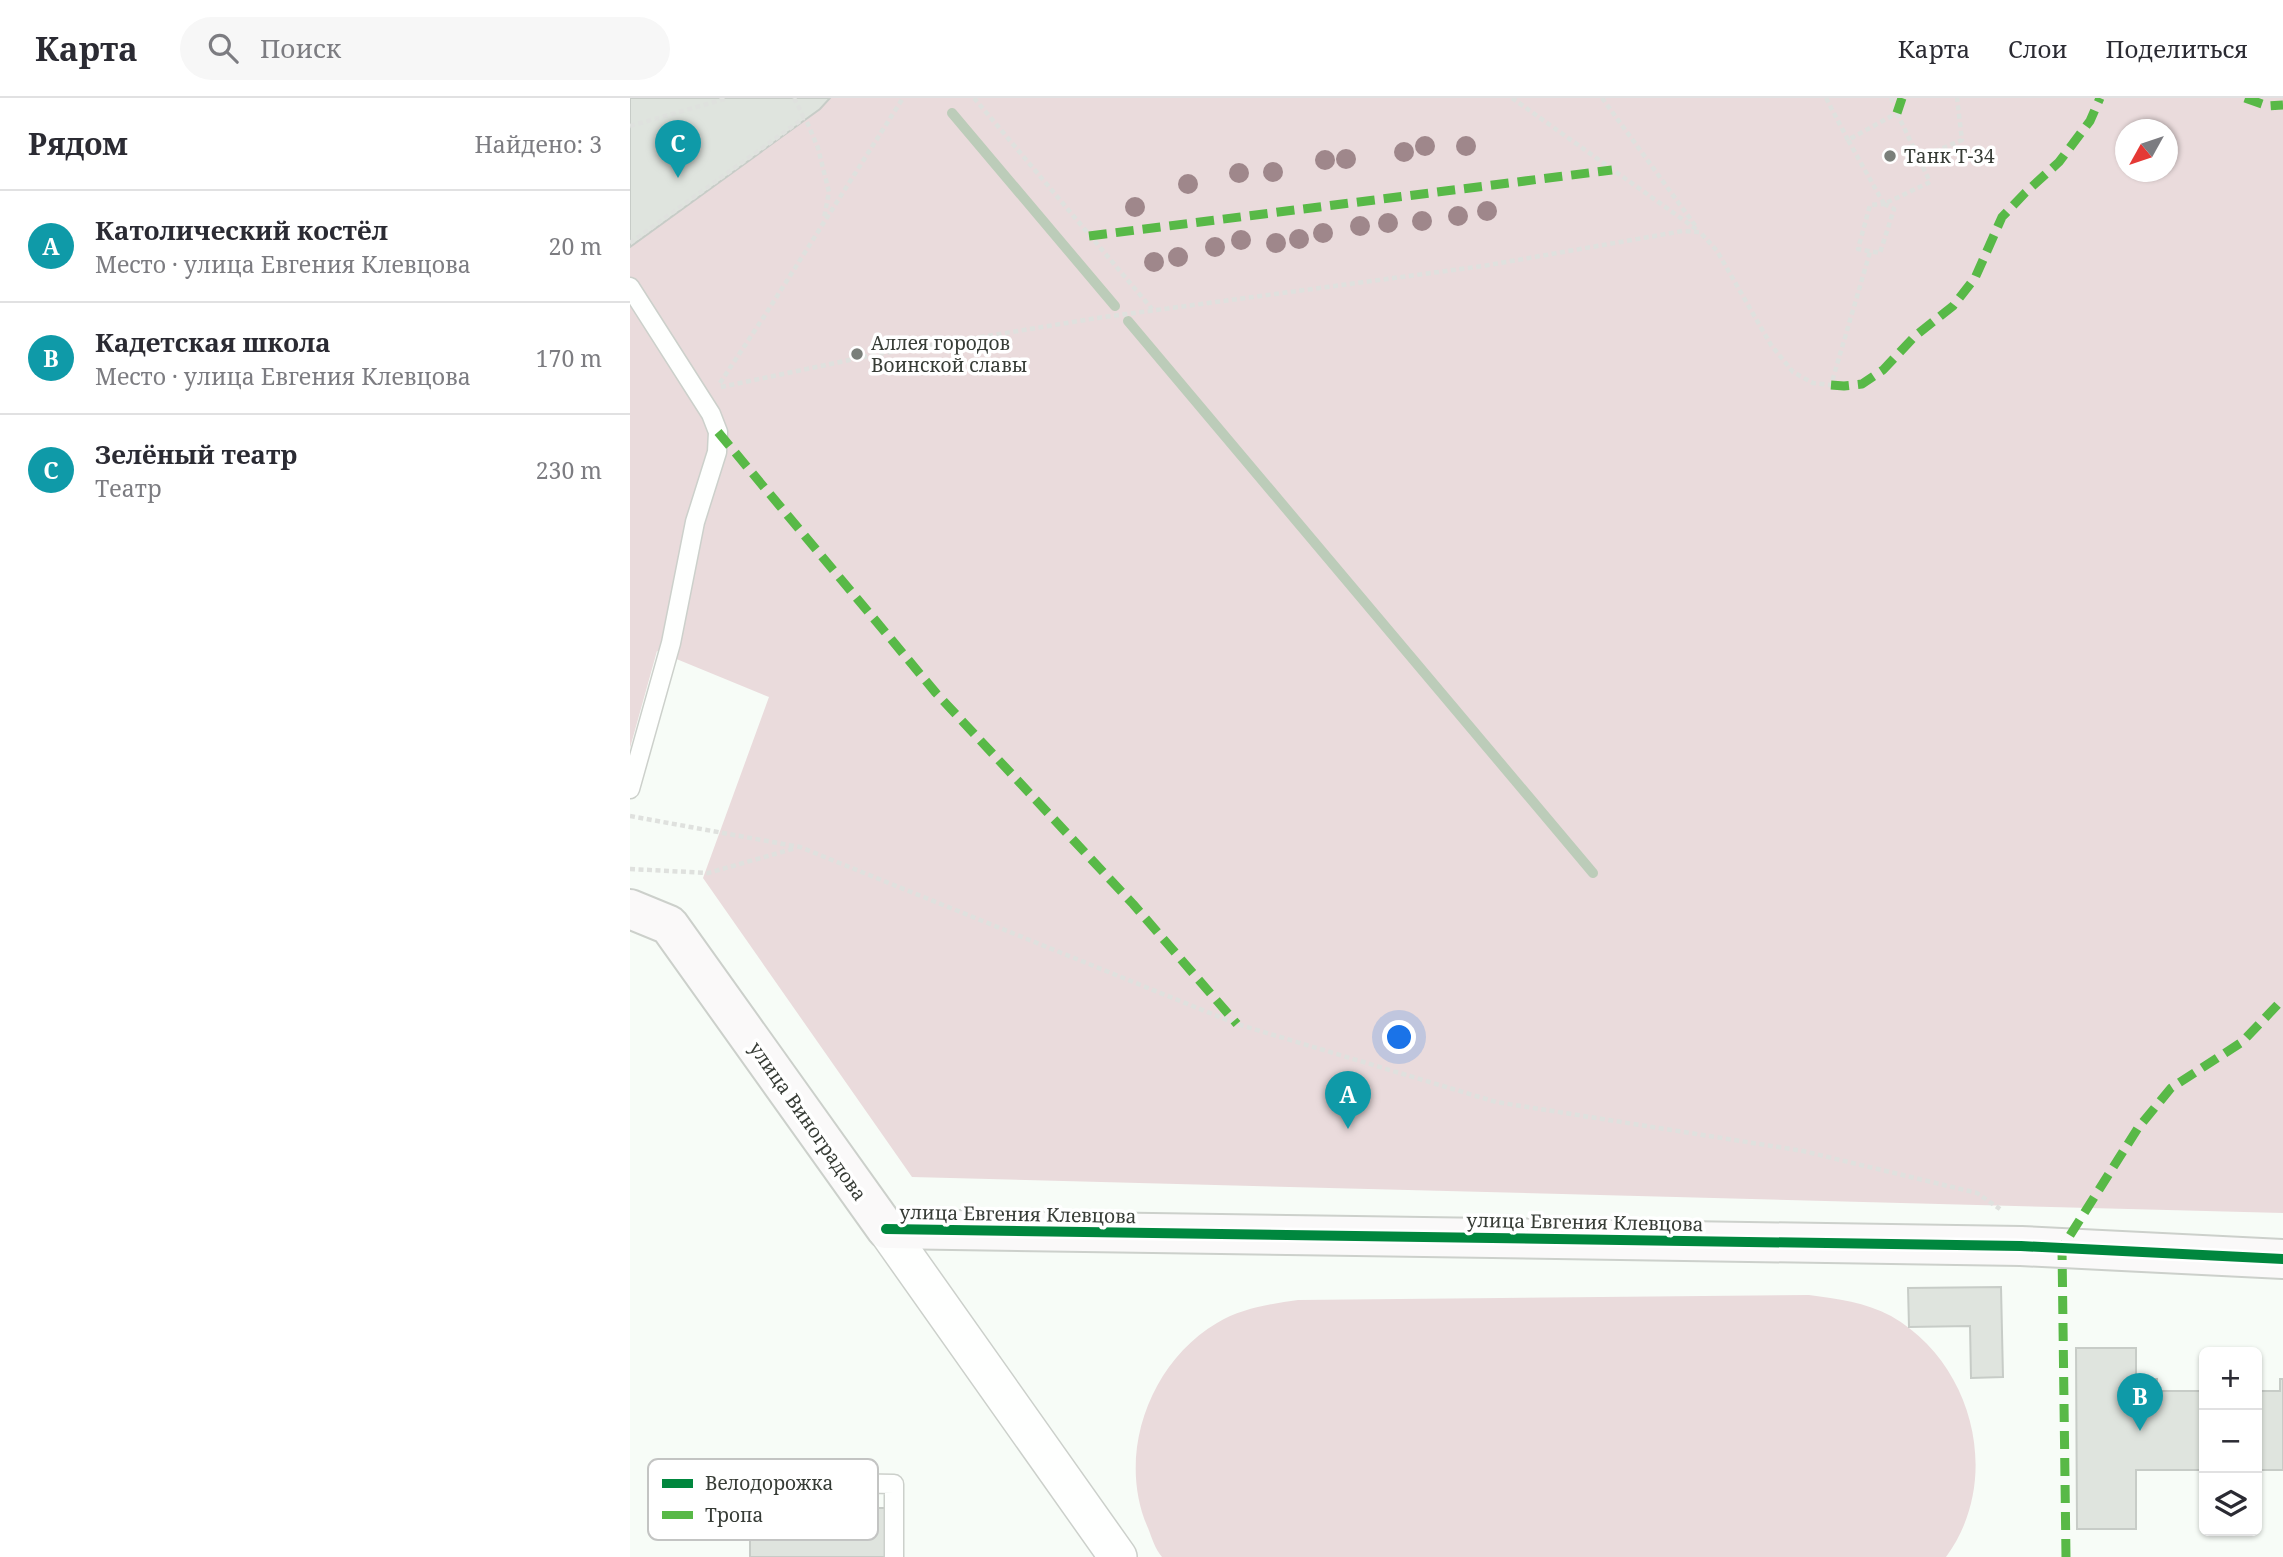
<!DOCTYPE html>
<html lang="ru">
<meta charset="utf-8">
<style>
body{margin:0;font-family:"Noto Serif",serif;background:#f7f7f7;color:#2b2b33}
.controls{position:absolute;right:21px;bottom:21px;display:grid;overflow:hidden;border-radius:10px;box-shadow:0 2px 5px #0004}
.controls button{width:63px;height:63px;display:grid;place-items:center;padding:0;border:0;border-bottom:2px solid #e1e1e2;background:#fff;color:#2b2b33;font:35px sans-serif}
.compass{position:absolute;left:1485px;top:21px;width:63px;height:63px;border-radius:50%;background:#fff;box-shadow:0 2px 5px #0004;rotate:230deg}
.you{position:absolute;left:770px;top:940px;width:24px;height:24px;margin:-18px;border:5px solid #fff;border-radius:50%;background:#1a73e8;box-shadow:0 0 0 10px #1a73e833}
.badge{display:grid;place-items:center;width:46px;height:46px;border-radius:50%;background:#7a7f7a;color:#fff;font-size:23px;font-weight:700}
.pin{position:absolute;translate:-50% -58px;filter:drop-shadow(0 2px 4px #0008)}
.pin::after{content:'';position:absolute;top:37px;width:24px;height:21px;background:inherit;clip-path:polygon(0 0,100% 0,50% 100%)}
.list{margin:0;padding:0;list-style:none}
h2{display:flex;justify-content:space-between;align-items:center;height:91px;margin:0;padding:0 28px;font-size:30px}
h2 small{font-size:23px;font-weight:400;color:#7c7c81}
.list li{display:grid;grid-template-columns:46px 1fr auto;gap:21px;align-items:center;box-sizing:border-box;height:112px;padding:0 28px;border-top:2px solid #e1e1e2}
.list b{display:block;font-size:26px;white-space:nowrap}
.list p{margin:0;font-size:23px;white-space:nowrap;color:#7c7c81}
.list em{font-size:23px;font-style:normal;color:#7c7c81}
.icon{flex:none;width:38px;height:38px;fill:none;stroke:currentColor;stroke-width:2;stroke-linecap:round;stroke-linejoin:round}
.map{position:relative;flex:none;width:1653px;height:1459px;overflow:hidden}
header{display:flex;align-items:center;gap:42px;box-sizing:border-box;height:98px;padding:0 35px;background:#fff;border-bottom:2px solid #e1e1e2}
header strong{font-size:33px}
nav{display:flex;gap:38px;margin-inline-start:auto;font-size:24px}
.search{width:490px;height:63px;background:#f7f7f7;display:flex;align-items:center;gap:18px;box-sizing:border-box;padding:0 24px;border-radius:38px;color:#7c7c81;font-size:26px}
main{display:flex}
aside{flex:1;background:#fff}
.map>svg:first-child{display:block}
</style>
<header>
<strong>Карта</strong>
<div class="search"><svg class="icon" aria-label="search" viewBox="0 0 24 24"><circle cx="10" cy="10" r="6"/><path d="M15 15l6 6"/></svg>Поиск</div>
<nav><a>Карта</a><a>Слои</a><a>Поделиться</a></nav>
</header>
<main>
<aside>
<h2>Рядом<small>Найдено: 3</small></h2>
<ul class="list">
<li><span class="badge" style="background:#0f9aa8">A</span><div><b>Католический костёл</b><p>Место · улица Евгения Клевцова</p></div><em>20 m</em></li>
<li><span class="badge" style="background:#0f9aa8">B</span><div><b>Кадетская школа</b><p>Место · улица Евгения Клевцова</p></div><em>170 m</em></li>
<li><span class="badge" style="background:#0f9aa8">C</span><div><b>Зелёный театр</b><p>Театр</p></div><em>230 m</em></li>
</ul>
</aside>
<div class="map">
<svg width="1653" height="1459" viewBox="0 0 1653 1459">
<rect width="100%" height="100%" fill="#f7fcf7"/>
<path fill="#eadbdc" fill-rule="evenodd" d="M0,0h1653v1115l-1371,-36 -209,-299 66,-181 -112,-46 -27,97zM1496,32h42v42h-42z
M1179,1197c29,4 56,7 82,21 83,47 112,164 55,241h-784c-7,-8 -10,-19 -14,-29 -32,-72 1,-165 69,-205 25,-15 53,-19 81,-23z"/>
<g fill="none" stroke-linecap="round" stroke-linejoin="round">
<path stroke="#bcccb9" stroke-width="10" d="M322,15l163,193
M498,223l465,552"/>
</g>
<path fill="#dfe4de" stroke="#c7ccc7" stroke-width="2" d="M0,0h200l-10,11 -190,138z
M1371,1189l2,90 -32,1 -1,-52 -61,1 -1,-39z
M1446,1250h60v31h21v12h47v79h-68v59h-59z
M1650,1281h3v91h-26v-79h23z
M120,1410h137l-1,49h-136z"/>
<g fill="none" stroke-linecap="round" stroke-linejoin="round">
<g stroke="#ccd0cb" stroke-width="21">
<path id="lane" d="M0,189l81,127 7,18 -1,20 -22,70 -24,121 -41,146
M109,1383l155,3v73"/>
</g>
<g stroke="#ccd0cb" stroke-width="40">
<path id="street" d="M256,1131l232,328"/>
</g>
<g stroke="#ccd0cb" stroke-width="42">
<path id="secondary" d="M0,811l39,16 217,304 1135,17 262,13"/>
</g>
<path stroke="#dfe1de" stroke-width="4.5" stroke-dasharray="5 3.5" stroke-linecap="butt" d="M164,0l10,20
M344,0l178,211
M882,0l187,133
M972,0l95,130
M1196,0l22,42
M1261,0l6,15
M1267,15l33,69 -46,22 -36,-64z
M177,24l11,26 11,44 -5,26
M0,28l98,-28
M1289,60l43,-18 -5,-42
M1254,106l10,5 -14,44 -22,-4 12,-44z
M0,145l174,-125
M90,285l47,-71 136,-214
M91,289l157,-33 219,-36 386,-52 200,-35 17,1 17,19 54,94 22,27 20,11 18,2 39,-133
M0,718l170,31 437,177 259,78 307,49 174,42 23,16
M0,771l78,4 88,-25"/>
<use href="#lane" stroke="#fefffe" stroke-width="18"/>
<use href="#street" stroke="#fefffe" stroke-width="37"/>
<use href="#secondary" stroke="#faf9f9" stroke-width="38"/>
<path stroke="#58b947" stroke-width="9" stroke-dasharray="18 9" stroke-linecap="butt" d="M1615,0l23,8 15,-1
M1267,15l5,-15
M459,138l523,-66
M1201,287l13,1 18,-2 21,-14 32,-34 38,-30 22,-28 27,-61 23,-24 34,-31 31,-41 10,-23
M88,334l218,261 197,211 104,120
M1436,1459l-4,-309 76,-120 33,-40 71,-46 41,-43"/>
<g stroke="#fff" stroke-width="15">
<path id="cycleway" d="M256,1131l1135,17 262,13"/>
</g>
<use href="#cycleway" stroke="#00873e" stroke-width="10"/>
</g>
<g fill="#9f878b">
<circle cx="795" cy="48" r="10"/>
<circle cx="836" cy="48" r="10"/>
<circle cx="774" cy="54" r="10"/>
<circle cx="716" cy="61" r="10"/>
<circle cx="695" cy="62" r="10"/>
<circle cx="643" cy="74" r="10"/>
<circle cx="609" cy="75" r="10"/>
<circle cx="558" cy="86" r="10"/>
<circle cx="505" cy="109" r="10"/>
<circle cx="857" cy="113" r="10"/>
<circle cx="828" cy="118" r="10"/>
<circle cx="792" cy="123" r="10"/>
<circle cx="758" cy="125" r="10"/>
<circle cx="730" cy="128" r="10"/>
<circle cx="693" cy="135" r="10"/>
<circle cx="669" cy="141" r="10"/>
<circle cx="611" cy="142" r="10"/>
<circle cx="646" cy="145" r="10"/>
<circle cx="585" cy="149" r="10"/>
<circle cx="548" cy="159" r="10"/>
<circle cx="524" cy="164" r="10"/>
</g>
<g fill="#7a7f7a" stroke="#fff" stroke-width="2.5">
<circle cx="1260" cy="58" r="7"/>
<circle cx="227" cy="256" r="7"/>
</g>
<g text-anchor="middle" dominant-baseline="central" stroke-width="7" stroke-linejoin="round" paint-order="stroke">
<g font-size="19" fill="#373c36" stroke="#fff" text-anchor="start">
<text x="1274" y="58">Танк Т-34</text>
<text x="241" y="245">Аллея городов<tspan x="241" dy="22">Воинской славы</tspan></text>
</g>
<g font-size="19" fill="#373c36" stroke="#fff">
<text transform="translate(178 1023) rotate(55)">улица Виноградова</text>
<text transform="translate(388 1116) rotate(1)">улица Евгения Клевцова</text>
<text transform="translate(955 1124) rotate(1)">улица Евгения Клевцова</text>
</g>
</g>
<rect x="18" y="1361" width="230" height="81" rx="10" fill="#fff" stroke="#c3c4c3" stroke-width="2"/>
<rect x="32" y="1381" width="31" height="9" fill="#00873e"/>
<rect x="32" y="1413" width="31" height="8" fill="#58b947"/>
<g font-size="19" fill="#373c36">
<text x="75" y="1392">Велодорожка</text>
<text x="75" y="1424">Тропа</text>
</g>
</svg>
<div class="controls">
<button>+</button>
<button>−</button>
<button><svg class="icon" aria-label="layers" viewBox="0 0 24 24"><path d="M12 4l9 5-9 5-9-5zM3 14l9 5 9-5"/></svg></button>
</div>
<svg class="compass" viewBox="-18 -18 36 36"><path d="M0-13l5 13h-10z" fill="#e53935"/><path d="M0 13l5-13h-10z" fill="#7c7c81"/></svg>
<div class="you"></div>
<div class="pin badge" style="left:718px;top:1031px;background:#0f9aa8">A</div>
<div class="pin badge" style="left:1510px;top:1333px;background:#0f9aa8">B</div>
<div class="pin badge" style="left:48px;top:80px;background:#0f9aa8">C</div>
</div>
</main>
